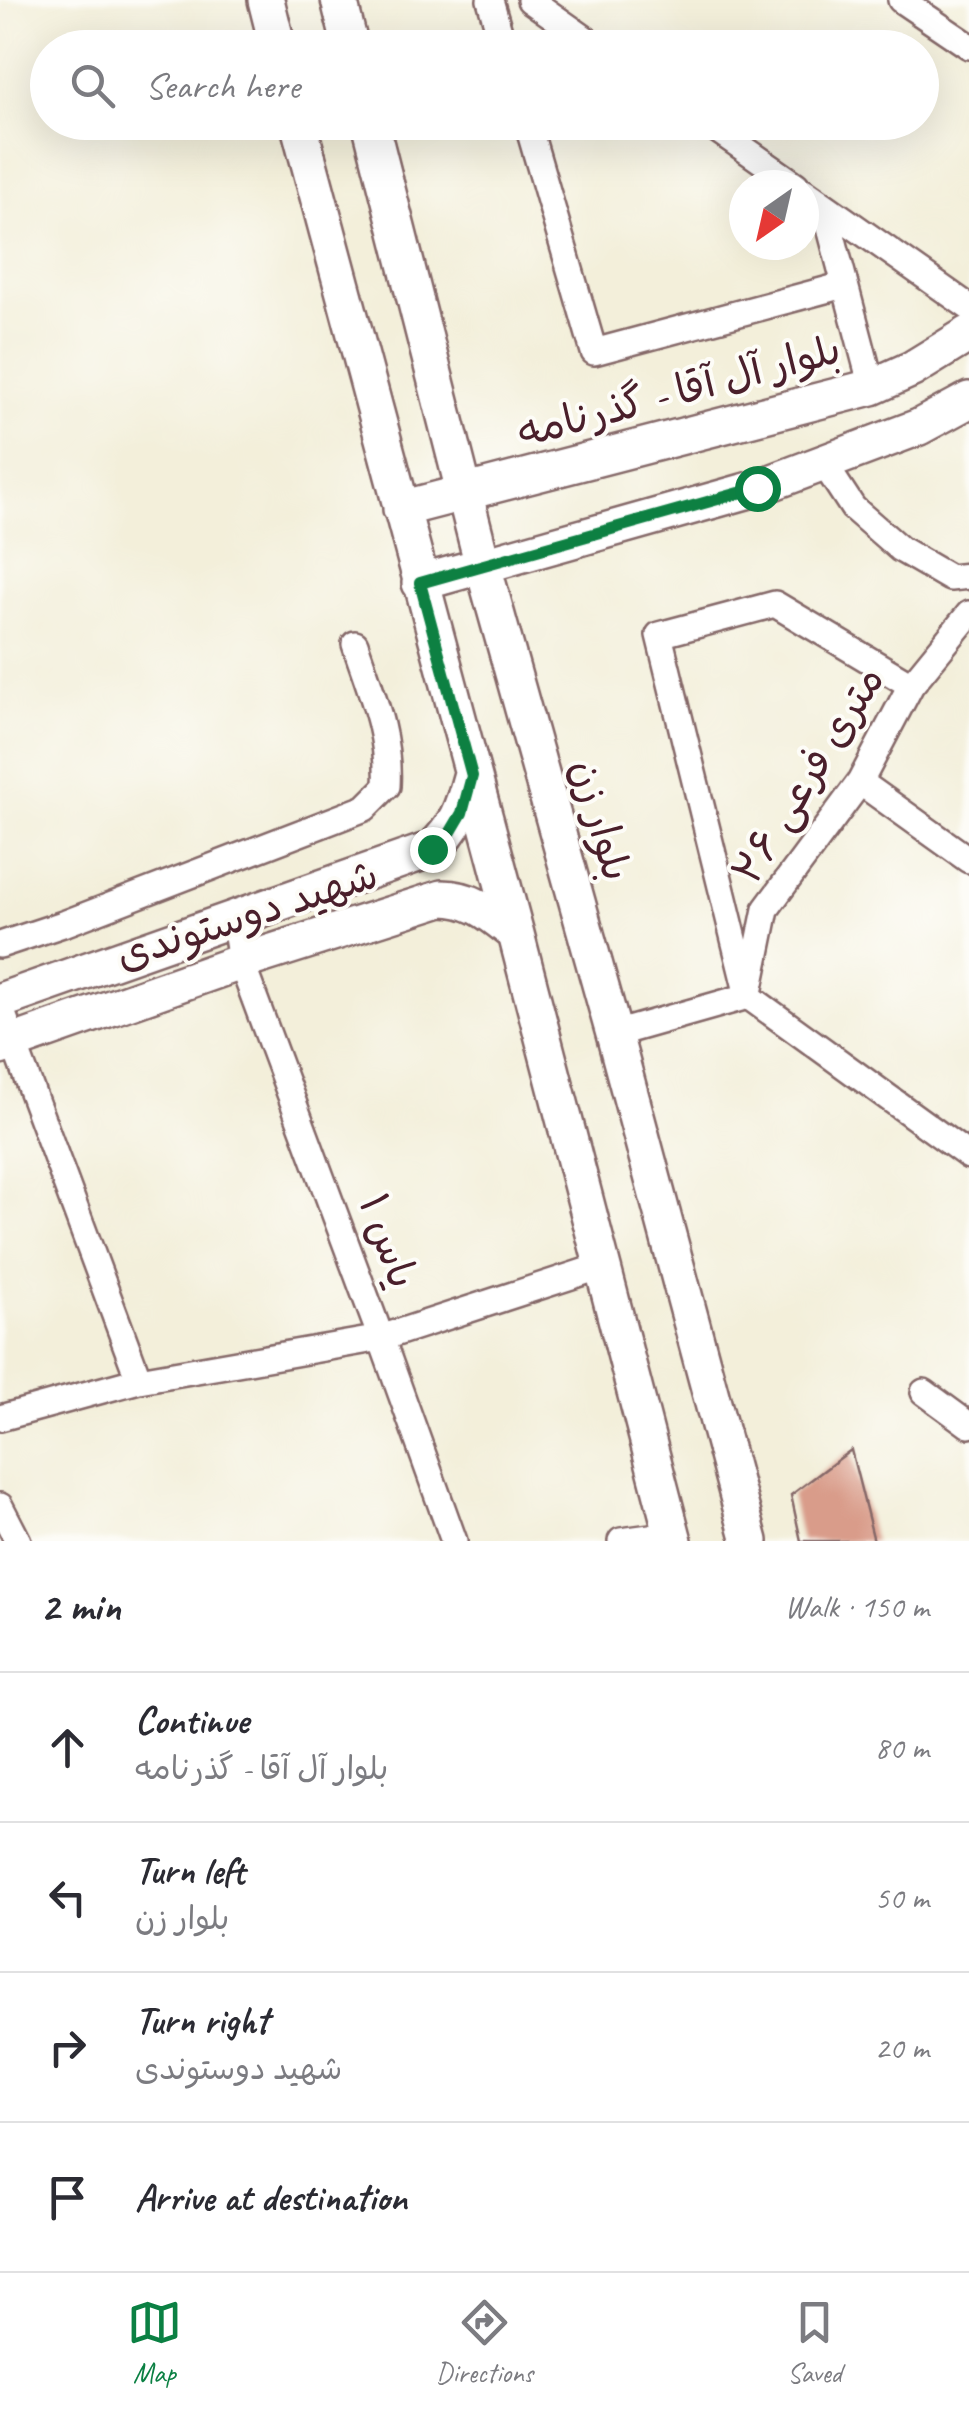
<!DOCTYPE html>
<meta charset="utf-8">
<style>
body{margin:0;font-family:Caveat,"Playpen Sans Arabic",sans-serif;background:#f2f2f3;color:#2b2b33}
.compass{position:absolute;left:729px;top:170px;width:90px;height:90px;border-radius:50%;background:#fff;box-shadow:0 10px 40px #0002;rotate:214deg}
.stop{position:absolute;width:30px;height:30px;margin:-22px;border:8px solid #0b8043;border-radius:50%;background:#fff}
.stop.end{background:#0b8043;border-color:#fff;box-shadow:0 2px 10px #0008}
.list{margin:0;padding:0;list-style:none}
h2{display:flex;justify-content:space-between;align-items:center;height:130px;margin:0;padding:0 40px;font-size:42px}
h2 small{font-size:32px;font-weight:400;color:#7c7c81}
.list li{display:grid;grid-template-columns:65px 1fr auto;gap:30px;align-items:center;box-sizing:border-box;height:150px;padding:0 40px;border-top:2px solid #e1e1e2}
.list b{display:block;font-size:38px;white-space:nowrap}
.list p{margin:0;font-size:32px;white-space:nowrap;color:#7c7c81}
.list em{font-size:32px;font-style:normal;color:#7c7c81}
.icon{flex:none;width:55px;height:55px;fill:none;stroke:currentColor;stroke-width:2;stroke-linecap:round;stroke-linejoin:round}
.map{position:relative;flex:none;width:969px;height:1541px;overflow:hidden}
.search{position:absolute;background:#fff;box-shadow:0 10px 40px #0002;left:30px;right:30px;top:30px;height:110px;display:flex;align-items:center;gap:25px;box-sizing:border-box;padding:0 35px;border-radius:55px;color:#7c7c81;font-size:38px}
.sheet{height:730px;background:#fff}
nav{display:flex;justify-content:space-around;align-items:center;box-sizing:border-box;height:140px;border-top:2px solid #e1e1e2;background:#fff;font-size:28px;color:#7c7c81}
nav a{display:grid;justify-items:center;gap:5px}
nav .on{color:#0b8043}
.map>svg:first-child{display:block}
</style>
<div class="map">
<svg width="969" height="1541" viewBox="0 0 969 1541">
<rect width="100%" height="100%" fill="#fdfcf7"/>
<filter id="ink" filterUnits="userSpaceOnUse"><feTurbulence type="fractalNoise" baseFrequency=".01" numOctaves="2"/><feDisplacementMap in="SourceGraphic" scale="20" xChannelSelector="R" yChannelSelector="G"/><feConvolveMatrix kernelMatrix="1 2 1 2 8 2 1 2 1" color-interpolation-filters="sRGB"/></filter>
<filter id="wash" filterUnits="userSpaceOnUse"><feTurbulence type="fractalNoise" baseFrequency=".0048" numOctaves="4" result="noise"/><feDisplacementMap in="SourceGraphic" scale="40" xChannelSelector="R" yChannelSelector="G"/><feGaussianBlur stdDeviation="2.25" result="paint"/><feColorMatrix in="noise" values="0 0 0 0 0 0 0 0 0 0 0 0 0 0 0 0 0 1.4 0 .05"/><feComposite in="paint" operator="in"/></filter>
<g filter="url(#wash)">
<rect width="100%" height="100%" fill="#f3efda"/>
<g id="blocks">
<path fill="#d99c8a" d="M851,1450l23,91h-73l-10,-46z"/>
</g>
</g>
<g filter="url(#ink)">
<use href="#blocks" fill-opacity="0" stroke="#856868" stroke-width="2.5"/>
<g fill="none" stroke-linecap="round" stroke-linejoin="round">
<g stroke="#856868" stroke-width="30">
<path id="street" d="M490,0l14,48
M530,0l68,48
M901,0l68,46
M527,122l67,230 250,-67
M706,122l90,63
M804,191l165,116
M824,205l48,182
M823,462l30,46 47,41 50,29 19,-2
M860,782l109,78
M0,945l66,-22 299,-115 22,-22c3,-51 -16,-94 -32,-142
M750,988l16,-79 94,-127 51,-97 58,-71
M748,996l-89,-361 116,-31 136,81
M748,996l221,160
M0,1006l139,374
M614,1034l134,-38
M924,1392l45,33
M0,1418l139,-38 242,-42 -140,-376 -7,-45
M0,1506l18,35
M454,1541l-73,-203 221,-72
M621,1541l51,-7"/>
</g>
<g stroke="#856868" stroke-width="40">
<path id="secondary" d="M266,0l12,48
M339,0l12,48
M298,122l218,812 158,607
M370,122l113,444 131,468 136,507
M401,509l471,-122 40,-18 57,-35
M420,583l337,-95 162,-61 50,-27
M0,1001l432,-152c24,-21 31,-42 39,-72
M0,1047l241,-85 201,-64c32,0 50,17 74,36"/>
</g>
<use href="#street" stroke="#fff" stroke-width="25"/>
<use href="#secondary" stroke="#fff" stroke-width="35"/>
</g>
</g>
<g fill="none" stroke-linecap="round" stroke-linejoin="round" filter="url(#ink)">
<path stroke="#0b8043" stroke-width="12" d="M432,849l17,-14 13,-22 10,-37 -52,-193 337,-95"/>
</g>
<g text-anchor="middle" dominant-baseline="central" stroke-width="8" stroke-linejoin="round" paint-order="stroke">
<g font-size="42" fill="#4a1f2b" stroke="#fdfcf7">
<text transform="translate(679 391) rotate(-15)">بلوار آل آقا - گذرنامه</text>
<text transform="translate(808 775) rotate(-58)">۲۶ متری فرعی</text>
<text transform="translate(601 820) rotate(74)">بلوار زن</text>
<text transform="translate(247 915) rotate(-18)">شهید دوستوندی</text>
<text transform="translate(388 1241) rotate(70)">یاس ۱</text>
</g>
</g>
</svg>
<svg class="compass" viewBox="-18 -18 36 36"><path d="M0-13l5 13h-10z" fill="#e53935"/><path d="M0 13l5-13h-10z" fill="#7c7c81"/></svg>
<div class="stop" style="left:757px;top:488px"></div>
<div class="stop end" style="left:432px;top:849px"></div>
<div class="search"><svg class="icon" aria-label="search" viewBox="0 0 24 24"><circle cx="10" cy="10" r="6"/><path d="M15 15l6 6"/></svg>Search here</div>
</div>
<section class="sheet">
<h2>2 min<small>Walk · 150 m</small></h2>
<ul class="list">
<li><svg class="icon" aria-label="ahead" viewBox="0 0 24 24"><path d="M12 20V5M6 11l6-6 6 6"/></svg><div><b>Continue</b><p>بلوار آل آقا - گذرنامه</p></div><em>80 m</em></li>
<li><svg class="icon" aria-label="left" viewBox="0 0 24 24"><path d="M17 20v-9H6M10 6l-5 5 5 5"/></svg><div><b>Turn left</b><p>بلوار زن</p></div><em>50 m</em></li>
<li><svg class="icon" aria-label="right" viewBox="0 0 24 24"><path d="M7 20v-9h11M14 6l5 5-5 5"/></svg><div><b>Turn right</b><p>شهید دوستوندی</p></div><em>20 m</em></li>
<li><svg class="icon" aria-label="arrive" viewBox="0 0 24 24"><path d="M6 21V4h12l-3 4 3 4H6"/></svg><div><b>Arrive at destination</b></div></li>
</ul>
</section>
<nav>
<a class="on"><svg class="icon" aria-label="map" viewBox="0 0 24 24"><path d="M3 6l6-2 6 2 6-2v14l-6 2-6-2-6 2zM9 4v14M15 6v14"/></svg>Map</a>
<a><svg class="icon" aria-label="directions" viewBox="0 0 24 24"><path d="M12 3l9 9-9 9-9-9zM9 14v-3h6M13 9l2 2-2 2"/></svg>Directions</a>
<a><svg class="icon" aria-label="saved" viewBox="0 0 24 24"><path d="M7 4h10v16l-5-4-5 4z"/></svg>Saved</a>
</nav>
